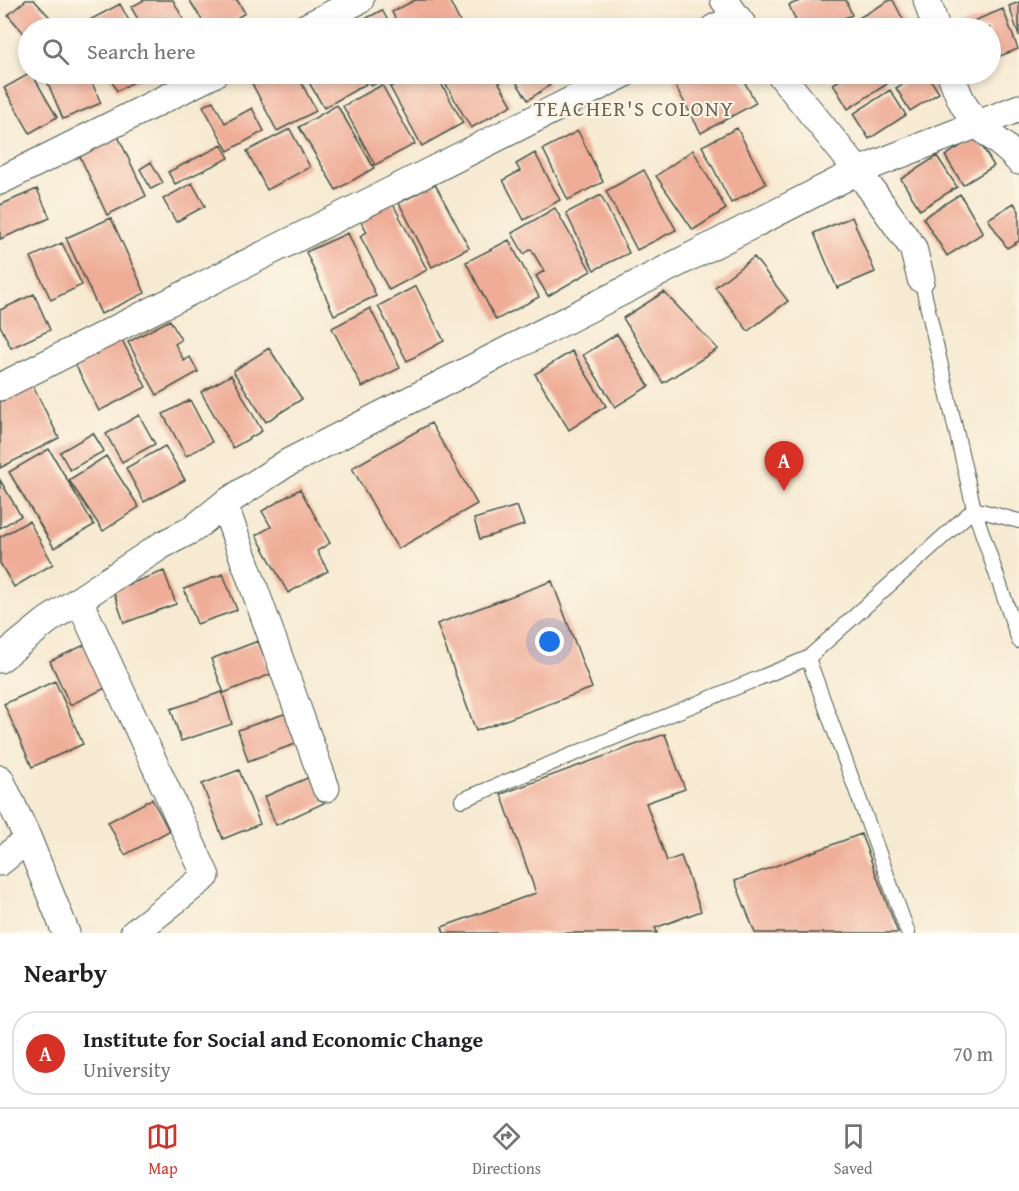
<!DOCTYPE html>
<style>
body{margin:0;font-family:"Gentium Book Plus",serif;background:#f6f6f6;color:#202124}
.you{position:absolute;left:550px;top:642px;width:21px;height:21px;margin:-15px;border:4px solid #fff;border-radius:50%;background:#1a73e8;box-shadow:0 0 0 9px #1a73e833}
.badge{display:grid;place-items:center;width:39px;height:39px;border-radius:50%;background:#d93025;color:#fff;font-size:20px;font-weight:700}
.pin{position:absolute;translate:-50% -50px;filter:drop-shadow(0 2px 3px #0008)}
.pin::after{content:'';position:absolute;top:32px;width:21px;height:18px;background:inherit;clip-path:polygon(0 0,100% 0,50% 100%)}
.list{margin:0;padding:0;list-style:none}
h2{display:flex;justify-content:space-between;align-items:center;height:78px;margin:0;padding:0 24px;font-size:26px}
h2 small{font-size:20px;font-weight:400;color:#757577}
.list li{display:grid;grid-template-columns:39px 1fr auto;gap:18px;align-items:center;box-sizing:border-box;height:84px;margin:0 12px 12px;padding:0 12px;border:2px solid #e0e0e0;border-radius:24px}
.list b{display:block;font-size:22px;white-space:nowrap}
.list p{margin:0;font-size:20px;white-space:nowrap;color:#757577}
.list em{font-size:20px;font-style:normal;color:#757577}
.icon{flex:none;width:33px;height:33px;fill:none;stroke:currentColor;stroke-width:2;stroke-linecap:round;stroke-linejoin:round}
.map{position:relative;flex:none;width:1019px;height:933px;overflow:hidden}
.search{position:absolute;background:#fff;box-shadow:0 3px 9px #0003;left:18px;right:18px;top:18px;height:66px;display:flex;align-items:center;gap:15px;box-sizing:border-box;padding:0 21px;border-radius:33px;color:#757577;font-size:22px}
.sheet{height:174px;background:#fff}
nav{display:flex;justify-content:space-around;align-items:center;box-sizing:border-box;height:84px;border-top:2px solid #e0e0e0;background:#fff;font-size:16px;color:#757577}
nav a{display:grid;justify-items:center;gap:3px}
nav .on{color:#d93025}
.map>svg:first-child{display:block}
</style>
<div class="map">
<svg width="1019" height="933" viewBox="0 0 1019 933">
<rect width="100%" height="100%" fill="#fcf5e5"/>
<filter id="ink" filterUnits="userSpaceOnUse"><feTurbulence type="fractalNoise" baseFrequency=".0167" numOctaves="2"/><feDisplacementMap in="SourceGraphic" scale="12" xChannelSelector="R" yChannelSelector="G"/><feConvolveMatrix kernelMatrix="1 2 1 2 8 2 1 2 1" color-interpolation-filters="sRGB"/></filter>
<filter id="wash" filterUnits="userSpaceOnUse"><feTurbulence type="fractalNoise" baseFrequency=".008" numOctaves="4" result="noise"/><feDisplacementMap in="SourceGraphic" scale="24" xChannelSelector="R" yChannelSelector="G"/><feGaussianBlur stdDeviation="1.35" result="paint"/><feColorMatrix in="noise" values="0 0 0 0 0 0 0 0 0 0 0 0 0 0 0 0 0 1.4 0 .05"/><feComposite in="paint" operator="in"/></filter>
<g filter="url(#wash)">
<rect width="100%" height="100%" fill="#f7ead2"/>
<g id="blocks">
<path fill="#efad97" d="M26,0h8l21,23 -7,5h-20v10l-20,-23z
M144,0h29l15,28h-45l-12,-21z
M191,0h46l8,13 -25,15h-13l-17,-27z
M415,0h34l14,28h-63l-8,-16z
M803,0h43l6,15 -34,13h-19l-10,-23z
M890,0h3l14,27 -3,1h-63z
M1019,2v34l-10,-30z
M120,4l13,24h-49l-2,-4z
M1003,9l15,40 -28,11v-32h-31v-1z
M382,10l10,18h-44z
M29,74h3l25,43 -27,16 -26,-45z
M44,74h44l13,29 -38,16z
M108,74h41l-32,17z
M247,74h50l19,37 -39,20z
M304,74h56l6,10 -42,24z
M365,74h29l-23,12z
M416,74h20l27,49 -41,23 -32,-59z
M440,74h59l4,6 -4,3 13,22 -41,23z
M529,74h13l8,11 -22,15 -12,-18z
M669,74h71l16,29 -55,30z
M850,74h30l7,10 -39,25 -15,-25z
M920,74h7l12,19 -29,18 -14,-23z
M382,85l33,59 -40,21 -32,-59z
M890,90l16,25 -37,24 -16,-25z
M213,101l12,22 27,-15 12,23 -36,20 -25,-45z
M337,105l37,63 -38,22 -37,-63z
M737,128l29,56 -35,19 -29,-57z
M290,129l20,38 -43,23 -20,-39z
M578,131l25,51 -35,18 -25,-51z
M117,134l29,62 -39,19 -29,-63z
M976,136l18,30 -31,19 -18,-29z
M222,145l7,13 -54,26 -7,-12z
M693,150l33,59 -33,21 -37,-54z
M535,153l25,47 -36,20 -21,-40 17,-9 -4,-7z
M937,156l20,31 -37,23 -19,-31z
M151,162l12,21 -12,6 -11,-20z
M644,170l32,60 -39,20 -31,-59z
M192,183l13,23 -29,16 -13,-23z
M435,184l34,64 -37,19 -33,-64z
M37,189l13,29 -50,21v-34z
M960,194l23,39 -36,23 -24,-38z
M601,195l28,58 -35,17 -28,-57z
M392,202l35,68 -38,20 -29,-54 7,-4 -7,-13z
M1014,203l5,8v30l-12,7 -19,-29z
M555,208l36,63 -43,25 -12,-20 8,-5 -13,-22 -7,5 -12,-21z
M852,217l23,55 -38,16 -23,-55z
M111,218l34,75 -44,21 -35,-76z
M348,233l28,63 -42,19 -28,-63z
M509,240l30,57 -43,23 -30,-58z
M62,243l20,42 -31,15 -20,-43z
M754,257l34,44 -40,30 -33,-44z
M416,286l28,55 -37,20 -29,-55z
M664,292l54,57 -55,34 -40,-65z
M34,294l16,36 -39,18 -11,-23v-15z
M370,308l30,60 -38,19 -30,-59z
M170,320l11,20 -6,4 9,17 6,-4 8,15 -41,23 -29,-53z
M617,334l32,52 -34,21 -32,-52z
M121,338l25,49 -47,24 -25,-49z
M269,348l33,51 -36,23 -33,-51z
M572,351l34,55 -37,24 -34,-56z
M231,375l31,56 -29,17 -32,-56z
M30,380l29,58 -59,30v-73z
M190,400l22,42 -26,14 -23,-42z
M139,415l16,29 -33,18 -16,-28z
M431,423l46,81 -79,45 -46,-81z
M93,433l11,18 -34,19 -10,-18z
M165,446l20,34 -41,22 -18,-34z
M49,449l45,76 -40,23 -45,-76z
M106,456l33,51 -36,24 -34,-51z
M0,480l21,36 -21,12z
M300,489l30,54 -13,8 11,20 -40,22 -32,-58 15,-8 -9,-16z
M517,506l7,19 -44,14 -6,-20z
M29,521l24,43 -39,23 -14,-24v-26z
M164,571l12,33 -52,19 -11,-33z
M223,574l14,36 -40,14 -13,-35z
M552,581l40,107 -116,43 -39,-107z
M93,641l21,43 -44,21 -20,-44z
M258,641l13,33 -47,19 -13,-34z
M55,681l28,63 -51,23 -28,-63z
M222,692l10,32 -51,17 -10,-32z
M287,713l11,30 -50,18 -10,-31z
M665,734l20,55 -39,14 21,58 14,-5 20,55 -46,17 2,5h-213l-2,-6 94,-34 -35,-99z
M239,770l21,54 -37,15 -21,-55z
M312,776l12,27 -48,22 -12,-28z
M152,799l17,32 -44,24 -17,-33z
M861,834l37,99h-143l-20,-52z"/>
</g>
</g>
<g filter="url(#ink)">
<use href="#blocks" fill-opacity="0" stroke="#3f574c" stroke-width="1.5"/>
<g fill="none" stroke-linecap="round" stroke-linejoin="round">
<g stroke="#3f574c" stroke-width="16">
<path id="service" d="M974,509l45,132
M974,509l45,12
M808,658l100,275
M462,800l346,-142 166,-149 -53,-230"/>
</g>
<g stroke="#3f574c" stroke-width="29">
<path id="minor" d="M724,0l21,28
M927,0l9,28
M304,28l56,-28
M714,28l22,-10
M780,74l78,97 55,77 8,31
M951,74c6,18 12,34 26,49 13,14 30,23 42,38
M0,181l214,-107
M0,387l624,-313
M224,504l102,284
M79,600l127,276 -72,57
M0,659l47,-38 115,-76 31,-16 31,-25 63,-41 571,-292 161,-63
M0,779l28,60 -28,23
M28,839l38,94"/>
</g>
<use href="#service" stroke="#fff" stroke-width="14"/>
<use href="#minor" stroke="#fff" stroke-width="27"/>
</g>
</g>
<g text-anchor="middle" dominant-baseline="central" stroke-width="4.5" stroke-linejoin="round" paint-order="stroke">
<g font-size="21" letter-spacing="1.5" fill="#686457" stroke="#fcf5e5">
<text x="634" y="108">TEACHER'S COLONY</text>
</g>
</g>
</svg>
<div class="you"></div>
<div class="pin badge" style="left:784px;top:491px">A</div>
<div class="search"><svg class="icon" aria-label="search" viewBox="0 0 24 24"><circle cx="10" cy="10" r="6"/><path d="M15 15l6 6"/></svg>Search here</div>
</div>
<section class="sheet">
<h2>Nearby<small></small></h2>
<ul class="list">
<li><span class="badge">A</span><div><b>Institute for Social and Economic Change</b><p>University</p></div><em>70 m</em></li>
</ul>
</section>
<nav>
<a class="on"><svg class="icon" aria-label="map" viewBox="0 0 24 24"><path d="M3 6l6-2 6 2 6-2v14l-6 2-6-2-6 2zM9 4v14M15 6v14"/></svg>Map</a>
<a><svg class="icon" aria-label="directions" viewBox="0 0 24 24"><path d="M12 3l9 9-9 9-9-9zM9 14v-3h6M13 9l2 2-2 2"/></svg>Directions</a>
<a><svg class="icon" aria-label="saved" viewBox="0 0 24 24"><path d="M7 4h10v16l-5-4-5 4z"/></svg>Saved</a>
</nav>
